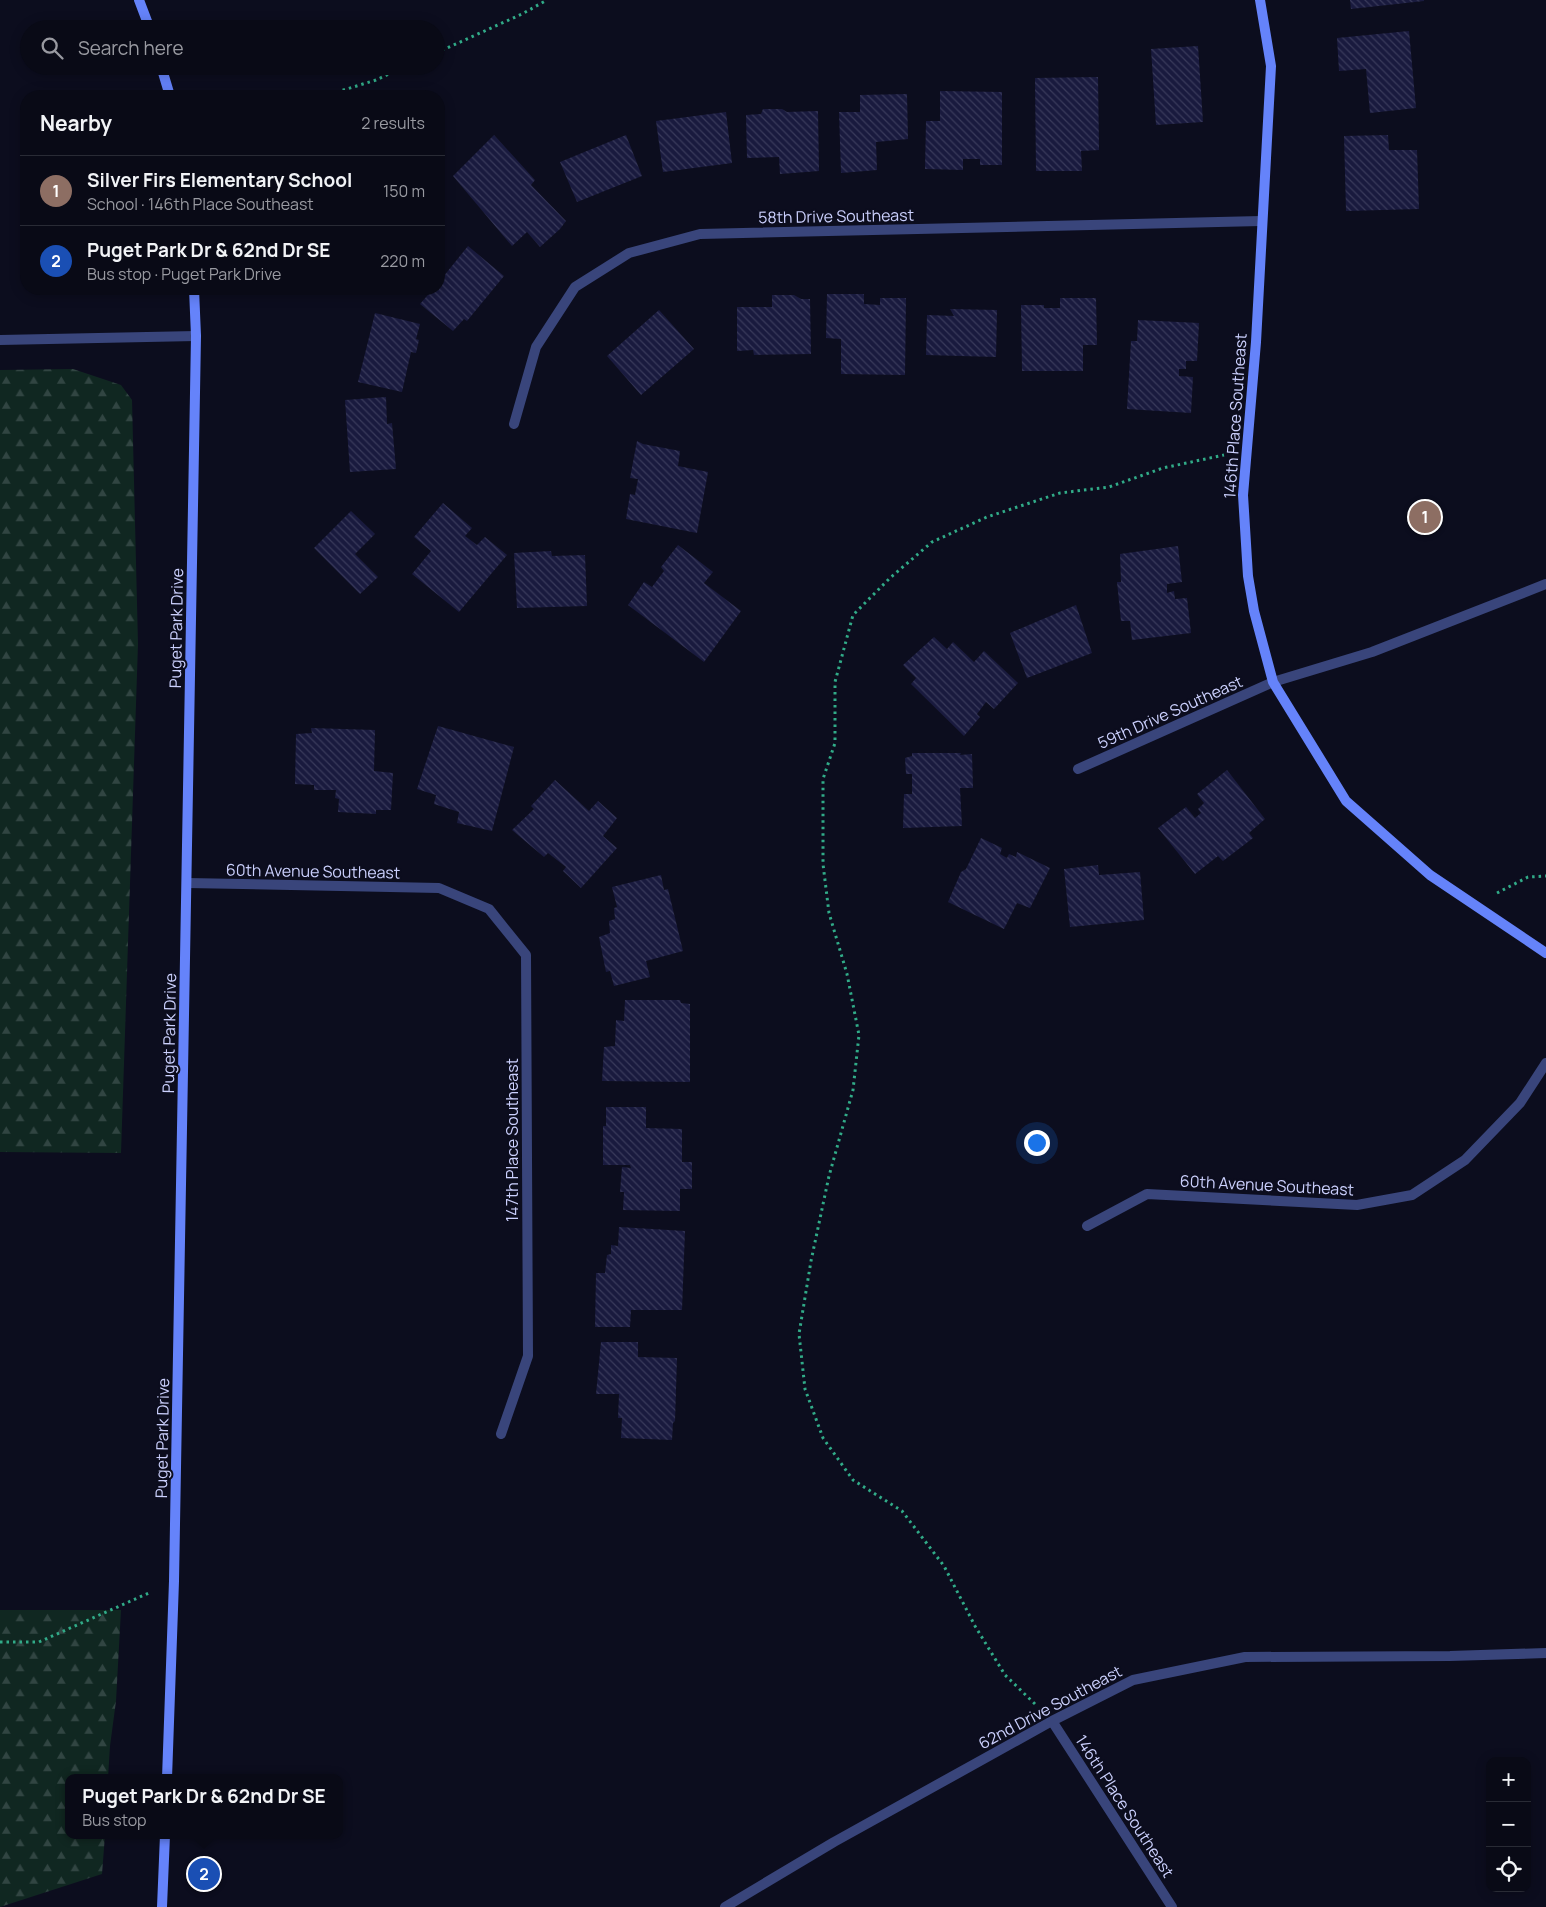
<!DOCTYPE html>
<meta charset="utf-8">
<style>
body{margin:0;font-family:Manrope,sans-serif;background:#171823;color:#f1f3f6}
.controls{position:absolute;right:15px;bottom:15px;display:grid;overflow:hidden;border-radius:10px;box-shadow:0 2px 12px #0003}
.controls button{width:45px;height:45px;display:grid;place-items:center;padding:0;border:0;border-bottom:1px solid #292b35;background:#090a16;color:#f1f3f6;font:25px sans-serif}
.you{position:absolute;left:1036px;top:1142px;width:18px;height:18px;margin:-12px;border:4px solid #fff;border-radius:50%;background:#1a73e8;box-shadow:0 0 0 8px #1a73e833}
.badge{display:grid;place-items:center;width:32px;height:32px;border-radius:50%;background:#07edd0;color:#fff;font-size:16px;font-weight:700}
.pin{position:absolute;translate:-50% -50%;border:2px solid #fff;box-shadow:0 1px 5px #0006}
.popup{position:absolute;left:65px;top:1774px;width:278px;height:65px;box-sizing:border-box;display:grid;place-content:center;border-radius:10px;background:#090a16;filter:drop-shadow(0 1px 4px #0005);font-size:16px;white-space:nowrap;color:#999aa1}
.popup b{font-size:19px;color:#f1f3f6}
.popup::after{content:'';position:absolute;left:50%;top:100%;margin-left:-10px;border:10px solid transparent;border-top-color:#090a16}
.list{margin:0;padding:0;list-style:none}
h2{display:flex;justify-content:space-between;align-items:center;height:65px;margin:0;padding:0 20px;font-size:21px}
h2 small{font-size:16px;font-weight:400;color:#999aa1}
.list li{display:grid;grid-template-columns:32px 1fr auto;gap:15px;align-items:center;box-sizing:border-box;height:70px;padding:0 20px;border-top:1px solid #292b35}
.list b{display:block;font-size:19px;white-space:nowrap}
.list p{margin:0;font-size:16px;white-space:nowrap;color:#999aa1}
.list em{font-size:16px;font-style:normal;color:#999aa1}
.icon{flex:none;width:28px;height:28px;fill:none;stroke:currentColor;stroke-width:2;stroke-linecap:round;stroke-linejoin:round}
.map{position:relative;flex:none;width:1546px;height:1907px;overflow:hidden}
.search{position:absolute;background:#090a16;box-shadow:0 2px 12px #0003;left:20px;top:20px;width:425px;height:55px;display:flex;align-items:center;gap:12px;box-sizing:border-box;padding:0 18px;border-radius:28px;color:#999aa1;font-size:19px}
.panel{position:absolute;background:#090a16;box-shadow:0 2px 12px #0003;left:20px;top:90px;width:425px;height:205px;border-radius:20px}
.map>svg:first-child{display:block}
</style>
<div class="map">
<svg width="1546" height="1907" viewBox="0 0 1546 1907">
<defs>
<pattern id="forest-firs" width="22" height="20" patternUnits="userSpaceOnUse" patternTransform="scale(1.25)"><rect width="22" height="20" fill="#102721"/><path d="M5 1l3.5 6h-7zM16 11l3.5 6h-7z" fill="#314542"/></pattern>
<pattern id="building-back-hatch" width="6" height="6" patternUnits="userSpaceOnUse" patternTransform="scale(1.25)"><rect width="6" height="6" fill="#191a3e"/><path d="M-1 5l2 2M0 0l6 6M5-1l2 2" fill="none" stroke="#393a5b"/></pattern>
</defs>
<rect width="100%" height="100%" fill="#0c0d1e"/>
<path fill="url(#forest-firs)" d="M73,369l48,16 11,15 6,244 -17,509 -121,-1v-782z
M0,1610h121l-5,91 -6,45 -2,32h-39v57h36l-3,39 -102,33z"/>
<path fill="url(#building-back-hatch)" d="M1350,0h74v1l-73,8z
M1409,31l7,77 -46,5 -4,-44 -27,2 -2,-33z
M1198,46l5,76 -47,3 -5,-76z
M1098,77l1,73 -18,1 1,20h-46l-1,-93z
M940,91l62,1v73h-22v-6h-17v11l-38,-1 1,-48h14z
M907,94l1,45 -32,3 1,28 -36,3 -2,-61h21v-17z
M763,109h19l5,3 31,-1 1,60 -39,3 -1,-17 -32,1 -1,-43 15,-1z
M726,112l6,51 -69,9 -7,-51z
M494,135l41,45 -4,5 35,36 -6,8 -20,18 -13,-15 -15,14 -59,-70z
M626,135l16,41 -65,26 -17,-40z
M1388,135l1,15h28l2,59 -73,2 -2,-75z
M468,246l36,30 -37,45 -3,-2 -11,12 -33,-27 13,-15h6v-7z
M827,294h37v10l16,1v-7h26l-1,77 -64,-1v-35l-15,-1z
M772,295h22l7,4h9l1,55 -57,1 -1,-5 -16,1v-44h35z
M1060,298h36l1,47h-14v26h-61l-1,-66h23v3h16z
M950,309l47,1 -1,47 -70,-2 1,-40 27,1z
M659,310l35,39 -53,46 -34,-39z
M375,313l45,11 -4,15 3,1 -3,13 -5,-1 -9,40 -44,-10z
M1138,320l61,3 -2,38h-11v8h-7v7l14,1 -2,36 -64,-4 4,-68h6z
M386,397l1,27 5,-1 4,46 -46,3 -5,-72z
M637,441l6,3 37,7 -2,15 30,6 -11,61 -71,-14 4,-25 5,1 3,-16 -8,-1z
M443,503l29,25 -7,8 12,9 8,-8 22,18 -48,57 -47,-38 19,-23 -17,-14z
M351,511l24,23 -20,20 23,23 -18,17 -46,-46z
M678,545l35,27 -9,11 37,28 -37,51 -76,-57 16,-23 8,5 12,-16 -3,-4z
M1178,546l4,36 -15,2v9l7,-2 1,8 12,-1 4,35 -59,7 -2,-19h-9l-4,-39h4l-1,-28z
M551,551l1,5 33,-1 2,51 -70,2 -3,-55z
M1076,605l16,48 -65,25 -17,-45z
M934,637l13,12 6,-7 21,20 10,-11 34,32 -24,26 -8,-7 -9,12 3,3 -16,19 -53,-52 5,-6 -13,-13z
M438,726l76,21 -22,84 -35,-8 2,-11 -25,-8 2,-9 -19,-6z
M311,728l64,2 -1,41 19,2 -2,37h-15v4l-38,-2 1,-13 -4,-1 1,-8h-22v-5l-19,-1 1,-50 16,-1z
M912,753h49l-1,2 12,-1 1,34h-13l2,38 -59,2 1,-34h8v-20h-6l-1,-16 7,-2z
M1227,770l38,49 -16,14 4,5 -30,23 -5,-5 -23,18 -37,-46 28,-21 9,11 6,-5 -3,-4 6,-6 -7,-9z
M555,780l34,31 9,-10 19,17 -14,18 14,12 -36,40 -18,-17 3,-4 -18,-14 -4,4 -32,-27 22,-21 -3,-3z
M981,838l21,10 -2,6 7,4 2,-4 7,3 1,-5 33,16 -20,40 -13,-5 -13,26 -56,-27 13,-30 5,-3z
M1098,865l1,10 41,-3 4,48 -74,7 -6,-58z
M661,875l3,15 4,-1 15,62 -37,10 4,16 -36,9 -4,-15 -4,1 -7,-35 11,-4 -1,-12 6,-2 -1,-11 3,-1 -5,-20z
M625,1000h55l1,3 9,1v78l-88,-1 2,-34 11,-1 1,-26 8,1z
M606,1107h40v21l36,1v33h10v27h-12v22l-57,-1 1,-18h-4l2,-25 9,1 -1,-3h-27v-39h3z
M619,1227l66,4 -3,79h-51l-1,17h-35l1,-54h9l2,-18 4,-1v-9l7,1z
M601,1342h37v15l39,1 -2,63 -2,2 -1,17 -51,-2 1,-20h-4l1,-24h-23z"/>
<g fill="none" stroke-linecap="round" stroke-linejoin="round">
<path stroke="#31ab88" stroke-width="3" stroke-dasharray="2.5 4" stroke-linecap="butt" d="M436,53l86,-39 25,-14
M324,96l52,-16 30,-14
M1497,893l31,-16 18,-1
M0,1642h39l112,-50
M1035,1704l-30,-29 -30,-49 -31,-60 -42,-55 -49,-31 -30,-42 -18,-49 -6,-55 12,-73 18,-85 24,-86 6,-55 -12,-61 -18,-61 -6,-49v-85l12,-36v-61l18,-67 37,-37 42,-36 55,-25 73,-24 49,-6 54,-19 61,-13"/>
<path stroke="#39457b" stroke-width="10" d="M1273,682l99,-30 174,-68"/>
<path stroke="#39457b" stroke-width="10" d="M0,340l196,-4
M514,424l22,-77 39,-60 54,-34 71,-19 561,-13
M1078,769l195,-87
M187,883l252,5 50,21 37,46 2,401 -27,78
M1087,1226l60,-32 210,11 55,-10 53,-35 55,-57 26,-40
M1052,1721l120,186
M725,1907l109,-65 218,-121 81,-41 112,-23 205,-1 96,-3"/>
<path stroke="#6583fa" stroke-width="10" d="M139,0l11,29
M1260,0l11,66 -15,276 -13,153 5,81 6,35 19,71 73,119 84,74 116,78
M161,66l9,30
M167,1778l7,-197 22,-1245 -2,-47
M162,1907l3,-72"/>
</g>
<g text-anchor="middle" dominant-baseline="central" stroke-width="4" stroke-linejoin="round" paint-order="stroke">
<g font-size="16" fill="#cbd0fd" stroke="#0c0d1e">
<text transform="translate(836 216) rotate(-1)">58th Drive Southeast</text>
<text transform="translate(1235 416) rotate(-86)">146th Place Southeast</text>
<text transform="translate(176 628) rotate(-89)">Puget Park Drive</text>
<text transform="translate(1170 712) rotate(-24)">59th Drive Southeast</text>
<text transform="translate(313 871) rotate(1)">60th Avenue Southeast</text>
<text transform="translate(169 1033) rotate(-89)">Puget Park Drive</text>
<text transform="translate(512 1140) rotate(-90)">147th Place Southeast</text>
<text transform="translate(1267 1185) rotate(3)">60th Avenue Southeast</text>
<text transform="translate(162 1438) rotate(-89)">Puget Park Drive</text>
<text transform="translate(1050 1707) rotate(-28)">62nd Drive Southeast</text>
<text transform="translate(1125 1806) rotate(57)">146th Place Southeast</text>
</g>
</g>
</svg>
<div class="controls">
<button>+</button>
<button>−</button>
<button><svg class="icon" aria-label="locate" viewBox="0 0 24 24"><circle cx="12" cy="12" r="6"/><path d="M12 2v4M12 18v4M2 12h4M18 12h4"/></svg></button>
</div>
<div class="you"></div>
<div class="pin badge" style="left:1425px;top:517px;background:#8d6e63">1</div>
<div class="pin badge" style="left:204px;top:1874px;background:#1a4fb4">2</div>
<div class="popup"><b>Puget Park Dr &amp; 62nd Dr SE</b>Bus stop</div>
<div class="search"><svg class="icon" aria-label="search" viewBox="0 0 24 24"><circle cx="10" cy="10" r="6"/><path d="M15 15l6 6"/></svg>Search here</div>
<section class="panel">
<h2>Nearby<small>2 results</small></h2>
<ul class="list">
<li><span class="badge" style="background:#8d6e63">1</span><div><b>Silver Firs Elementary School</b><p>School · 146th Place Southeast</p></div><em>150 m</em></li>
<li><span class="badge" style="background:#1a4fb4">2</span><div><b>Puget Park Dr &amp; 62nd Dr SE</b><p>Bus stop · Puget Park Drive</p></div><em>220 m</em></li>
</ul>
</section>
</div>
